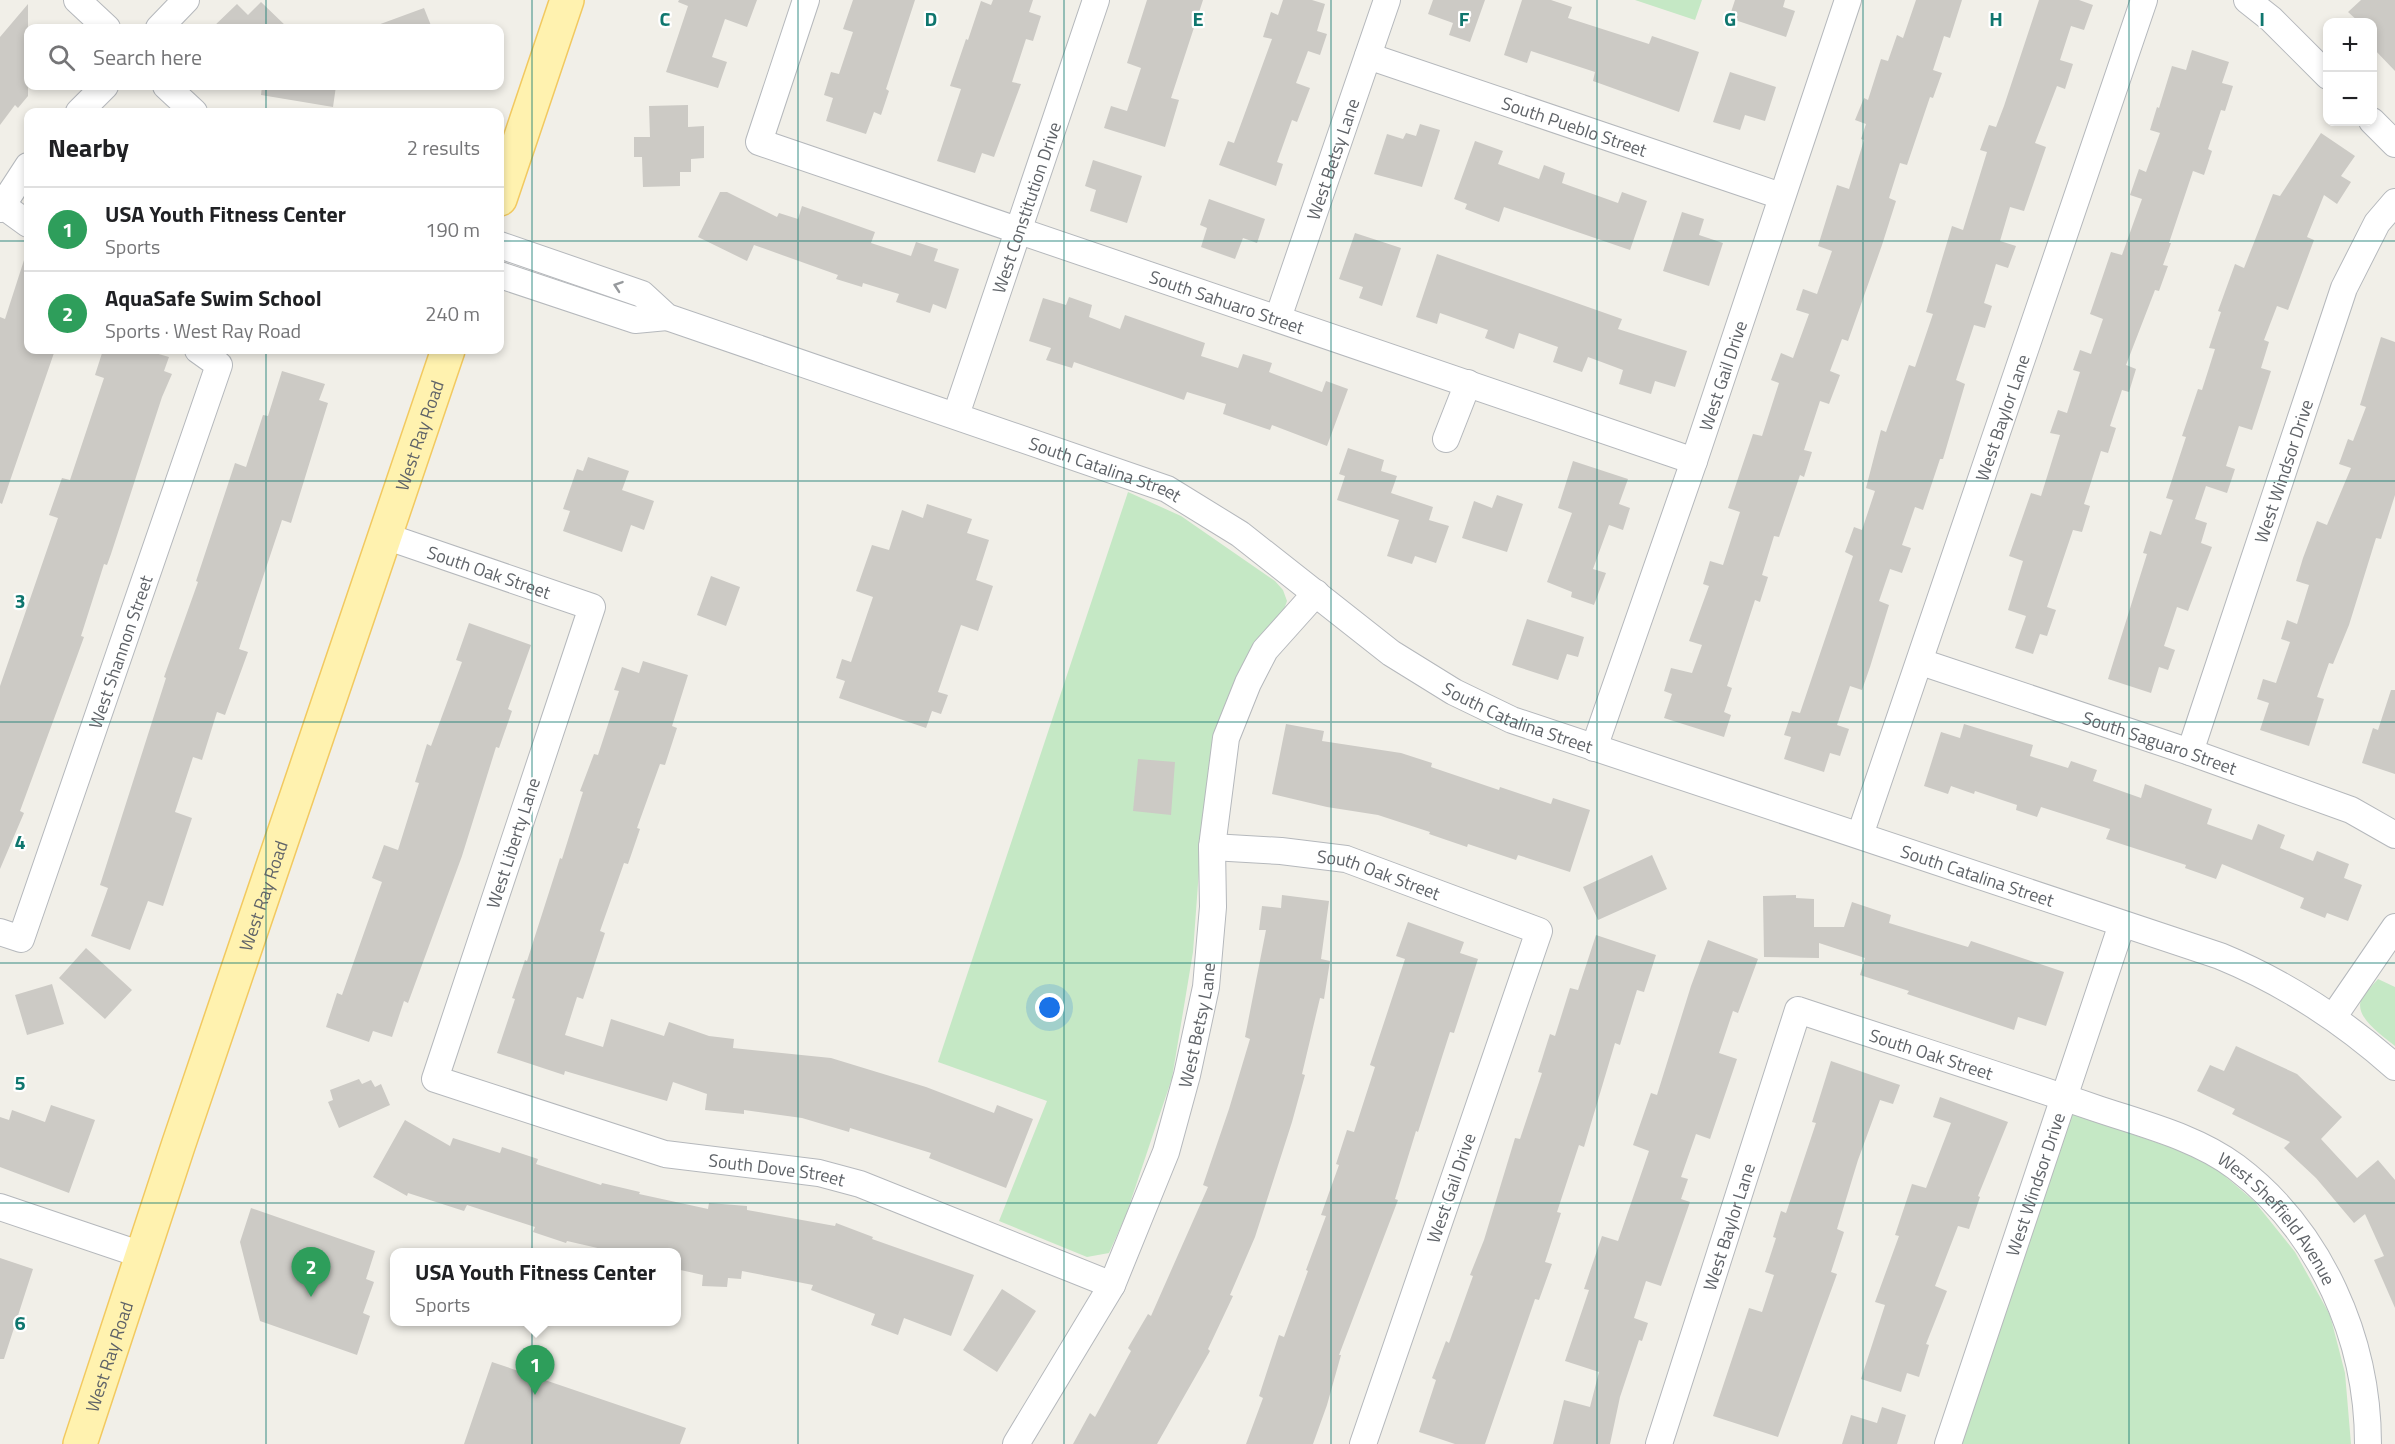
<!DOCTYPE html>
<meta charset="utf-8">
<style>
body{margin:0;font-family:"Titillium Web",sans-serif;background:#f6f6f6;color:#202124}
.controls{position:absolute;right:18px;top:18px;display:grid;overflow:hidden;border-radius:12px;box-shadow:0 3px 9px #0003}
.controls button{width:54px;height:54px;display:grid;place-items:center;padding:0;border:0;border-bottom:2px solid #e0e0e0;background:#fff;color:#202124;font:30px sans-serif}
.you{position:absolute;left:1050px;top:1008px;width:21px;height:21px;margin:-15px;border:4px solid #fff;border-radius:50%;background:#1a73e8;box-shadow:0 0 0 9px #1a73e833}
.badge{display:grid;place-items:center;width:39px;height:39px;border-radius:50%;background:#2563eb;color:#fff;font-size:20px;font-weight:700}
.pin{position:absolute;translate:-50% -50px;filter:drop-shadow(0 2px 3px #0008)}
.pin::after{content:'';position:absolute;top:32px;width:21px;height:18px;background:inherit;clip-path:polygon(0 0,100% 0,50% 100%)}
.popup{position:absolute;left:390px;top:1248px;width:291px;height:78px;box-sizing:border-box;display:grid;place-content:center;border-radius:12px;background:#fff;filter:drop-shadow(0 2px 4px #0005);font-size:20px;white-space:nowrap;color:#757577}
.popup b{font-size:22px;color:#202124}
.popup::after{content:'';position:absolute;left:50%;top:100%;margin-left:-12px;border:12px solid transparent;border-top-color:#fff}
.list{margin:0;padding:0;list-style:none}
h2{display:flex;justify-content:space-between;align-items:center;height:78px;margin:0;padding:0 24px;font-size:26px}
h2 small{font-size:20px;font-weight:400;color:#757577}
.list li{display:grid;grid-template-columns:39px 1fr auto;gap:18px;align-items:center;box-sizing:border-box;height:84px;padding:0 24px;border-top:2px solid #e0e0e0}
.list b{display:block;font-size:22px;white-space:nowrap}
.list p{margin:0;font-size:20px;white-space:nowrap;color:#757577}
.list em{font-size:20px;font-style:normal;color:#757577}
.icon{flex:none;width:33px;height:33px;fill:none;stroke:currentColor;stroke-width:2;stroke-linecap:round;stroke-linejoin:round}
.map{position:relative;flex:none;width:2395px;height:1444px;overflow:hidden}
.search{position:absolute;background:#fff;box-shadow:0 3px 9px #0003;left:24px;top:24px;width:480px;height:66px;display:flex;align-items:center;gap:15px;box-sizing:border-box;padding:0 21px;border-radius:12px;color:#757577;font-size:22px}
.panel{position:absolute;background:#fff;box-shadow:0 3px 9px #0003;left:24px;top:108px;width:480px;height:246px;border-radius:12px}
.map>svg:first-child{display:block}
</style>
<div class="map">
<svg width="2395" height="1444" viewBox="0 0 2395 1444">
<rect width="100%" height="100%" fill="#f1efe8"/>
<path fill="#c5e8c5" d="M1635,0h67l-7,20z
M1128,492l53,24 94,65 8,9 4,11 -86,242 -8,109 -21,126 -46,137 -17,38 -22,4 -88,-36 48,-120 -109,-39z
M2378,979l17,8v59c-12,-10 -43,-30 -33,-48 4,-7 11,-13 16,-19z
M2070,1113l135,46 49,42 41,51 35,63 15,58 6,71h-392z"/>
<path fill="#cccac5" d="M679,0h78l-10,27 -22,-8 -13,38 15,5 -9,26 -52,-16 22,-66 -10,-4z
M853,0h62l-29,89 3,2 -8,24 -7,-3 -8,22 -40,-13 7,-23 -9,-3 7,-23 8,2 14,-42 -10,-3z
M993,0h40l-4,12 12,4 -8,25 -7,-2 -14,43 9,2 -27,73 -12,-4 -7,20 -38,-12 24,-72 -11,-3 16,-47 2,1 13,-39 10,4z
M1147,0h56l-32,98 8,2 -14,47 -61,-19 7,-22 16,5 14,-43 -14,-5z
M1283,0h29l13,4 -8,27 10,3 -7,21 -12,-4 -12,32 14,5 -13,34 -5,-2 -15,42 6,2 -7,22 -57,-21 9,-24 6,2 38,-104 -9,-2 8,-25 7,3z
M1433,0h52l-15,42 -21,-7 4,-12 -25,-9z
M1522,0h29l21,7 -4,11 81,26 3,-8 47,16 -20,60 -86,-31 2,-9 -64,-21 -4,12 -23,-8z
M1735,0h50l-2,7 12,4 -9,26 -57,-19z
M1916,0h46l-12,38 -6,-2 -11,34 9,3 -9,25 -3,-1 -23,68 -7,-2 -11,35 7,3 -14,44 -34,96 -6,-2 -12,32 10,4 -11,29 -9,-3 -16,49 8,2 -8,25 -4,-2 -21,62 -5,-1 -12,39 6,2 -8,25 -5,-2 -28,86 5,2 -8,24 7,3 -7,22 -60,-19 8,-24 -8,-3 7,-23 21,5 10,-28 -13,-4 20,-55 -6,-2 7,-23 13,4 17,-53 -12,-4 25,-74 9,2 17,-53 -8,-3 10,-27 12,5 16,-44 -13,-4 7,-21 14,5 15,-43 -14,-5 19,-61 12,4 15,-49 -3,-1 5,-15 -11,-4 9,-22 4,2 13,-41 7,2 9,-26 6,3z
M2039,0h40l14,5 -9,25 -13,-4 -11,34 13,4 -8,25 -8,-3 -22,57 11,4 -22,64 -14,-4 -10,34 16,5 -8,22 -12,-4 -12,39 8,3 -7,22 -11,-3 -18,55 9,4 -22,75h-3l-17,51 -8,-3 -13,38 9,3 -9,25 -12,-4 -11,32 10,4 -19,62 -8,23 -12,-4 -13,39 12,4 -9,27 -10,-3 -6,19 -40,-13 7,-22 -7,-2 8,-24 8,2 53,-157 -8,-4 9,-25 8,3 13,-39 -9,-3 15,-58 5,2 23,-67 6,2 18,-53 -7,-2 26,-86 11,4 24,-78 -7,-2 9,-25 7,2 8,-21z
M2361,0h34v71l-22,-23v-26h-14l-11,-10z
M261,2l27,26h-76l25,-24 11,11z
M28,4v92l-10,12 -3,-3 -15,20v-88z
M424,8l8,20h-56l-1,-2z
M2192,50l37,12 -7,21 11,3 -8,25 -4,-1 -13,39 4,2 -8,24 -11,-4 -24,72h2l-8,22 5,1 -9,25 -4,-1 -29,75 10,4 -7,23 -7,-2 -12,36 6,2 -8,25 -7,-2 -17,53 6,2 -8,26 -9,-2 -26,77 9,3 -9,26 -7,-2 -7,20 -18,-6 11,-32 -18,-6 15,-49 -14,-5 22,-63 10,3 19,-61 -10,-2 8,-23 9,3 13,-41 -7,-2 7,-20 11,4 12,-35 -13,-5 21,-62 11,3 20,-56 -12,-4 9,-26 7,3 14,-39 -10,-3 7,-23 2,1 13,-42 14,4z
M1730,72l46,15 -11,34 -20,-6 -5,15 -27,-8z
M262,86h74l-3,21 -72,-12z
M688,105v22l16,-1v32l-13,1v13h-11v14l-37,1 -1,-30h-8v-20h16l-1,-31z
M1420,124l20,6 -18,57 -48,-13 13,-40 16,5 3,-6 10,3z
M2321,133l34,23 -14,20 10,6 -14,22 -13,-9 -17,42 7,3 -26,70 -11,-4 -13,34 5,2 -8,26 10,3 -19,59 -13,-4 -13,40 9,3 -8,24 -21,-7 -11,33 12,4 -6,20 11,4 -24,64 -11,-4 -13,39 11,4 -7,20 -9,-3 -8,26 -43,-14 39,-125 -4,-1 7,-22 11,4 12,-35 -7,-2 20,-61 -4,-1 16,-47 4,1 13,-41 -6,-1 12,-36 -3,-1 17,-47 9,4 29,-74 7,2z
M1475,141l28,10 -5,13 41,15 5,-14 21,8 -3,10 56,20 4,-11 25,9 -17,49 -126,-43 -5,15 -34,-13 2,-5 -13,-5z
M1093,160l49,16 -15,47 -37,-12 6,-21 -11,-4z
M720,192h7l50,25 2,-4 19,6 4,-13 73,26 -4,11 40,13 5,-14 22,7 -4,12 25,8 -13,40 -13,-5 -3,9 -34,-11 3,-8 -36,-11 -1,4 -26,-8 2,-4 -84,-30 -7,16 -49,-24z
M1209,199l56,20 -8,24 -14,-5 -8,21 -34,-12 6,-19 -7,-3z
M1682,212l22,7 -5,16 24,8 -14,43 -46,-15z
M1355,233l46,15 -19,58 -23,-8 4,-11 -24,-8z
M1437,254l185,65 -4,10 69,22 -12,36 -20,-6 -4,13 -32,-10 4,-14 -35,-13 -6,15 -29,-10 5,-15 -39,-14 -5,16 -29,-11 3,-8 -48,-17 -3,11 -21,-7z
M25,257l3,1v92h27l-53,154 -2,-1v-186l5,2z
M1069,297l23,8 -3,12 31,12 5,-14 80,28 -4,13 37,12 5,-14 29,9 -3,9 53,20 4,-11 22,8 -21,57 -55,-21 -2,5 -47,-16 3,-10 -39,-12 -3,8 -110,-38 -2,6 -26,-8 5,-12 -22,-7 14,-43 23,7z
M2381,337l14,5v153l-14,44 -5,-1 -27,87 -16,39 -4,-1 -12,34 7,2 -15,47 -49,-16 9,-27 -12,-4 6,-20 13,4 14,-41 -9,-3 6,-19 10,4 12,-39 -13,-4 7,-23 14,-37 10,4 24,-57 -12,-4 9,-25 5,2 13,-34 -6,-2z
M103,350h42l24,7 -5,14 8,3 -10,23 -51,157 -4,11 -3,-1 -23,72 3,1 -8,22 -56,152 4,2 -24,56v-183l58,-168 -9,-3 13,-37 8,2 34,-102 -9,-3z
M282,371l43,13 -6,16 9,3 -37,120 -9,-3 -43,129 9,3 -23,63 -8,-3 -15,48 -9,-3 -18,55 17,6 -29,88 -15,-5 -18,49 -39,-14 17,-48 -8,-3 66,-207 -2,-1 34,-95 -2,-1 39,-118 11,4 17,-52 5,1z
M1348,448l36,12 -3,11 16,5 -6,17 42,14 -4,13 20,6 -13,37 -21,-7 -3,8 -25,-8 12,-36 -62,-20 8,-24 -6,-2z
M588,457l41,14 -7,19 32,11 -10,29 -13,-5 -9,27 -59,-21 7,-20 -7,-2 14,-40 6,2z
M1573,461l55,18 -9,25 11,4 -7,22 -14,-5 -16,44 13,4 -12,32 -23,-8 1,-5 -25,-10 25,-69 -14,-5z
M1497,495l26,9 -16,48 -45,-14 12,-37 18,7z
M927,504l45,15 -5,14 22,7 -13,40 17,6 -15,45 -17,-6 -23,67 10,3 -7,19 -9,-3 -6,17 -87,-30 6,-17 -9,-3 6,-19 9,3 22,-65 -17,-6 16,-46 17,5 13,-40 21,8z
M711,576l29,11 -14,39 -29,-11z
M1527,619l57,18 -6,20 -11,-3 -9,26 -46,-15z
M469,623l62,22 -23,64 4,2 -13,37 -3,-1 -34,109 -54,147 -4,-2 -12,36 -19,-6 -4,11 -43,-15 11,-34 5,2 40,-113 -10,-4 12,-33 14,5 21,-67 -4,-1 12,-38 4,2 31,-84 -6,-2z
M643,661l45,14 -16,51 5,2 -12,37 -5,-1 -23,64 3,1 -12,35 -4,-1 -24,68 5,2 -22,66 -6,-2 -12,38 38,12 8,-28 53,17 5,-14 40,14 25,3 -1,9 98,10 95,29 68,26 3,-8 36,14 -27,69 -77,-30 2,-5 -81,-25 -1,4 -47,-14 -58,-8v4l-39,-4 2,-16 -34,-12 -6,19 -102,-30 -1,4 -67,-22 18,-54 -3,-1 13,-38 2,1 33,-103 2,1 21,-67 -3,-1 14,-37 4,1 21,-64 -5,-1 8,-23 17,6z
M2391,690h4v84l-33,-11 11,-35 5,2z
M1286,724l38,7 -2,10 79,12 31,10 -1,4 68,23 1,-3 51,17 2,-6 37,12 -20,62 -52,-17 -2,5 -48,-16 -1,3 -38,-13 1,-2 -52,-17 -51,-8 -55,-13z
M1964,724l69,21 -3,11 38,12 3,-7 26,9 -4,11 48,17 4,-14 67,25 -5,15 45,16 6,-16 27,11 -5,13 33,13 4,-10 32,13 -5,14 18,7 -14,36 -21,-8 -2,5 -25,-10 4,-10 -82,-34 -6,15 -31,-11 1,-3 -80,-26 4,-10 -69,-22 -4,10 -21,-7 1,-5 -42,-14 -1,3 -23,-8 -3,8 -24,-8 17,-54 19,6z
M1138,759l37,3 -4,53 -38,-4z
M1652,855l15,34 -69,31 -15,-33z
M1282,895l47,6 -8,58 9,2 -6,38 -4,-1 -18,76 3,1 -13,47 -37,115 -25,58 3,1 -25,53 2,2 -53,93h-84l17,-31 5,4 36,-66 -3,-3 20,-34 3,2 57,-129 -5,-2 26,-76 21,-70 -5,-2 21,-107h-7l3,-24 19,2z
M1796,895v3l18,1v28h30l8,-25 39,13 -2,8 79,24 3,-6 93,31 -18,54 -28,-9 -4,13 -107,-36 2,-3 -49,-16 5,-17 -46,-15v15l-55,-1 -1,-61z
M1408,922l56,20 -4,11 18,6 -24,74 -4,-1 -32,100 -2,-1 -21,68 3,1 -59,155h2l-14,50 -14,39h-67l17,-46 -4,-2 20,-61 5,2 24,-66 -2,-1 20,-54 -5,-1 18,-50 -3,-1 11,-34 7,2 21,-65 -5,-2 35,-106 -9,-3z
M1596,935l60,20 -12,37 -7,-2 -17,55 -5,-2 -31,104 -5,-2 -22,67 4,1 -16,49 7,2 -13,36 -4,-1 -50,145h-30l-36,-12 17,-52 -4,-2 14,-37 3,2 24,-67 -3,-1 14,-35 31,-102 5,1 22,-66 -4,-1 12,-38 5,2 15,-48 8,2z
M1708,940l50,19 -20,54 -5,-2 -14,42 18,6 -27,80 -14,-5 -15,43 7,2 -7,20 9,3 -29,84 -15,-5 -12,37 14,5 -6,18 -3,-1 -19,57 -10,47h-57l11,-44 26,7 9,-35 -34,-11 24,-71 -5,-1 18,-53 16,5 31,-90 -16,-6 18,-52 6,2 34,-109z
M86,948l46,42 -27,29 -46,-41z
M52,984l12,40 -37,11 -12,-40z
M2236,1046l61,28 45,43 -21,22 36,39 21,-18 17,20v128l-21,-48 10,-4 -19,-42 -11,9 -38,-45 -32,-30 6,-6 -58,-28 3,-5 -38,-18 13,-26 14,6z
M1831,1061l69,24 -7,19 -13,-4 -22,60 -21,69 7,3 -13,40 6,2 -59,163 -65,-21 36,-108 13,4 12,-37 -9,-3 11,-34 -3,-1 8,-26 5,2 30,-90 -4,-1z
M359,1079l3,5 9,-4 4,7 6,-3 9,21 -51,23 -11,-26 5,-2 -3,-10z
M1940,1097l68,25 -30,74 2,1 -11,32 -11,-3 -23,60 12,5 -21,53 3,1 -10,32 -12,-4 -6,19 -40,-13 24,-74 -10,-3 24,-66 -4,-1 17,-51 14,4 25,-65 -18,-6z
M51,1105l44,15 -26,73 -69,-26v-50l9,3 3,-10 33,12z
M405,1120l45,26 3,-8 47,15 2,-6 36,12 -2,5 65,21 1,-2 38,9 -1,2 69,15 1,-6 38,3v4l88,16 1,-3 37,14 -1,2 102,36 -23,61 -47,-18 -6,17 -27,-10 4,-11 -64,-24 2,-5 -71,-14 -1,8 -13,-1 -1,9 -25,-1 1,-11 -27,-6v-17h-61l-48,-11 -1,2 -33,-11 2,-5 -68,-22 -3,6 -56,-18 -1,3 -34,-19z
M251,1208l124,43 -9,28 8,3 -11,31 7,3 -13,39 -97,-34 -20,-79z
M0,1258l33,11 -29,90h-4z
M1002,1289l34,22 -39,61 -34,-22z
M492,1362l194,66 -6,16h-216z
M1882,1407l24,8 -9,29h-55l9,-29 26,8z"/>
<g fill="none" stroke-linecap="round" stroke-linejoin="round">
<g stroke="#b5b8bc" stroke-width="28">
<g id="minor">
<path d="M77,0l30,28"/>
<path id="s1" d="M806,0l-47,142 935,319"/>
<path d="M2247,0l24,19 57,57"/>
<path d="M159,28l27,-28"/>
<path id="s2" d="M1368,56l413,140"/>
<path d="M166,86l28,26"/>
<path d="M79,112l26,-26"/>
<path d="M2372,121l23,23"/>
<path d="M2,205l26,19"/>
<path d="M0,209l28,-43"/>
<path id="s3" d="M500,245l142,49 25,23 500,172 73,45 151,119 63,39 58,28 708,236c66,27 122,64 175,111"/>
<path d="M500,275l135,45 32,-3"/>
<path id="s4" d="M1278,318l109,-318"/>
<path id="s5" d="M956,415l140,-415"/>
<path d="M1446,439l22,-56"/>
<path id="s6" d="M385,536l207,71 -157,472 230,75 154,19 41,11 252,101"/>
<path id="s7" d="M1921,662l269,90 161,58 44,25"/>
<path id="s8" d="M1594,748l100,-287 154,-461"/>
<path id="s9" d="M2190,752l154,-464 33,-65 18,-21"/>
<path id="s10" d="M1860,835l284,-835"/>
<path id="s11" d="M1212,847l69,4 65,8 193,72 -176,513"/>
<path id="s12" d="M0,932l21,7 198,-574 -21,-15"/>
<path d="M2334,1016l61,-89"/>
<path d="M0,1207l142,48"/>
<path id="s13" d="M1016,1444l96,-159 54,-133 21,-77 19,-88 7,-80 -1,-60 14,-109 22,-55 17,-33 51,-57"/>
<path id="s14" d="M1659,1444l139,-434c99,33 198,64 297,98 47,16 101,29 141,59 85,64 132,172 132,277"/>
<path id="s15" d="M1948,1444l174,-520"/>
</g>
</g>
<g stroke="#f2c960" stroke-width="36">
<g id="major">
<path d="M500,199l67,-199"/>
<path id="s16" d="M80,1444l98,-298 270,-796"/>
</g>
</g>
<use href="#minor" stroke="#fff" stroke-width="26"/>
<use href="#major" stroke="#fff2af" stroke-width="33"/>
</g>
<defs><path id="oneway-chevron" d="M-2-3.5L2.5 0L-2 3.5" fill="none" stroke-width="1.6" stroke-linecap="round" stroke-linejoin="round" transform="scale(1.5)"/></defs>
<use stroke="#979a9d" href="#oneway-chevron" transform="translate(618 286) rotate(-161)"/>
<path fill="none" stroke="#0f766e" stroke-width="1.5" stroke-opacity="0.55" d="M266,0v28M532,0v1444M798,0v1444M1064,0v1444M1331,0v1444M1597,0v1444M1863,0v1444M2129,0v1444M266,86v26M0,241h28M500,241h1895M266,350v1094M0,481h2395M0,722h2395M0,963h2395M0,1203h2395"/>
<g text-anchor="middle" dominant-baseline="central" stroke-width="4.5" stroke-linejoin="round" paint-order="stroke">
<g font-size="18" fill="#5f6368" stroke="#fff">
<text stroke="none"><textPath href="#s2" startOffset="218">South Pueblo Street</textPath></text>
<text stroke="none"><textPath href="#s4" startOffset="168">West Betsy Lane</textPath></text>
<text stroke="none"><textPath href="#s5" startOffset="219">West Constitution Drive</textPath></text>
<text stroke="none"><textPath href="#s1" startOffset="644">South Sahuaro Street</textPath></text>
<text stroke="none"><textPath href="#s8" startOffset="394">West Gail Drive</textPath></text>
<text stroke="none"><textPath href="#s10" startOffset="441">West Baylor Lane</textPath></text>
<text stroke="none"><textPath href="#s16" startOffset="1064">West Ray Road</textPath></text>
<text stroke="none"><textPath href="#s3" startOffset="648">South Catalina Street</textPath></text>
<text stroke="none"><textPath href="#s9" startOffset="296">West Windsor Drive</textPath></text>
<text stroke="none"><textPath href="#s6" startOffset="110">South Oak Street</textPath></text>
<text stroke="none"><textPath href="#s12" startOffset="326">West Shannon Street</textPath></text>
<text stroke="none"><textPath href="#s3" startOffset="1134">South Catalina Street</textPath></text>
<text stroke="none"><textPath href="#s7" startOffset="252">South Saguaro Street</textPath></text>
<text transform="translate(513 843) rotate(-72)">West Liberty Lane</text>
<text stroke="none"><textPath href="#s3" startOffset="1620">South Catalina Street</textPath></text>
<text stroke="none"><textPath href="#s11" startOffset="170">South Oak Street</textPath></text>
<text stroke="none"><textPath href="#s16" startOffset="578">West Ray Road</textPath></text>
<text stroke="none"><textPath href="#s13" startOffset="460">West Betsy Lane</textPath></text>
<text stroke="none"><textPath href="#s14" startOffset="596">South Oak Street</textPath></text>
<text stroke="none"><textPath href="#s6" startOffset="1071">South Dove Street</textPath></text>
<text stroke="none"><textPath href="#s15" startOffset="274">West Windsor Drive</textPath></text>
<text transform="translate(1451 1188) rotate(-71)">West Gail Drive</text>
<text stroke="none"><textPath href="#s14" startOffset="988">West Sheffield Avenue</textPath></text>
<text stroke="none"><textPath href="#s14" startOffset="228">West Baylor Lane</textPath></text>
<text stroke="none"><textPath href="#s16" startOffset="92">West Ray Road</textPath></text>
</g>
</g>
<g font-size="20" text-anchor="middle" font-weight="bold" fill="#0f766e" stroke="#fff" stroke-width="4.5" stroke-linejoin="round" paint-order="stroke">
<text x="665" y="26">C</text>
<text x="931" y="26">D</text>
<text x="1198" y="26">E</text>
<text x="1464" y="26">F</text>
<text x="1730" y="26">G</text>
<text x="1996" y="26">H</text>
<text x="2262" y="26">I</text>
<text x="20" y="608">3</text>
<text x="20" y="849">4</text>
<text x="20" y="1090">5</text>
<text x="20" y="1330">6</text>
</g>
</svg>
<div class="controls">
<button>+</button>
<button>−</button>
</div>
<div class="you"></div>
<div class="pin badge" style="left:535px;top:1395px;background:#2e9e5b">1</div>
<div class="popup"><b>USA Youth Fitness Center</b>Sports</div>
<div class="pin badge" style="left:311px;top:1297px;background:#2e9e5b">2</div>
<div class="search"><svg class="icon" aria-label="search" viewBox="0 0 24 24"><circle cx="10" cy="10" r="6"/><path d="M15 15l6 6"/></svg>Search here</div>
<section class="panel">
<h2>Nearby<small>2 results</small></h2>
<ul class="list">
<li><span class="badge" style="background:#2e9e5b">1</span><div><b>USA Youth Fitness Center</b><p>Sports</p></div><em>190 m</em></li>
<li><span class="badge" style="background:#2e9e5b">2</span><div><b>AquaSafe Swim School</b><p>Sports · West Ray Road</p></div><em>240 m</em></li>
</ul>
</section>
</div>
